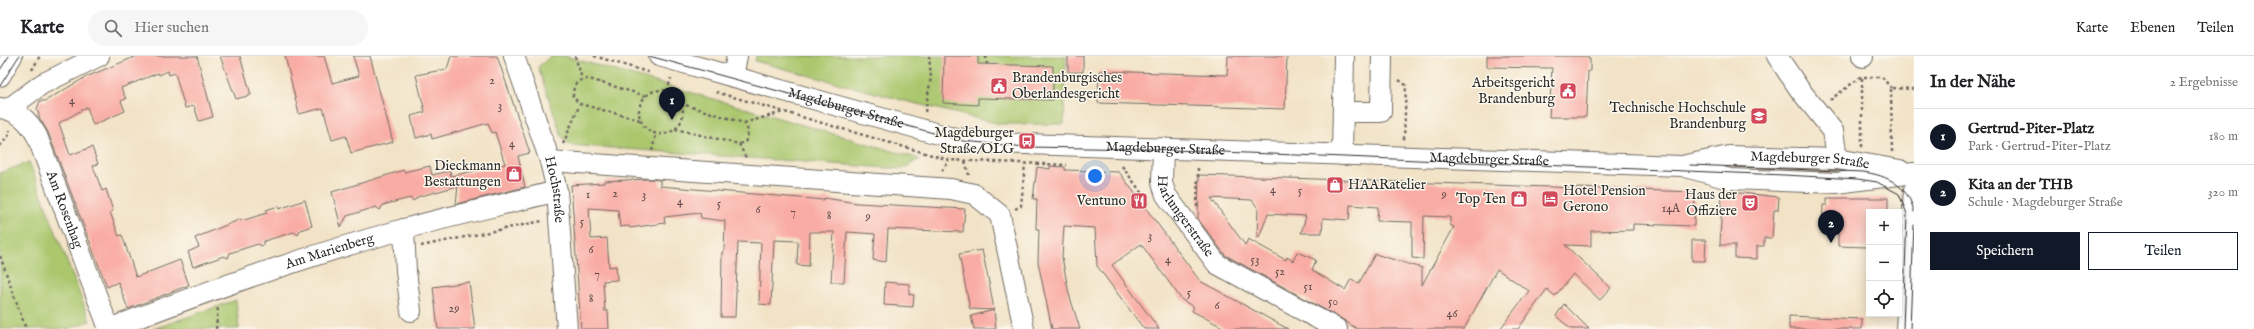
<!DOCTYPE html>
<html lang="de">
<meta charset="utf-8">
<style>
body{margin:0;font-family:"IM FELL English",serif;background:#f6f6f6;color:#202124}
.controls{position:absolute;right:12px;bottom:12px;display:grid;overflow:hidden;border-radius:0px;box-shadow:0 2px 10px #0003}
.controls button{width:36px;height:36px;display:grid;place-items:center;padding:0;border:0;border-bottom:1px solid #e0e0e0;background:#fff;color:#202124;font:20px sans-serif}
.you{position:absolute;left:1095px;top:120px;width:14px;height:14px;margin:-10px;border:3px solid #fff;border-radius:50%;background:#1a73e8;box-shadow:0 0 0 6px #1a73e833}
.badge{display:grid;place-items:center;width:26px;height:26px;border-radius:50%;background:#111827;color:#fff;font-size:13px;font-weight:700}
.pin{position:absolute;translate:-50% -33px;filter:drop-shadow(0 1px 2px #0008)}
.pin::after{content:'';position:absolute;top:21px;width:14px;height:12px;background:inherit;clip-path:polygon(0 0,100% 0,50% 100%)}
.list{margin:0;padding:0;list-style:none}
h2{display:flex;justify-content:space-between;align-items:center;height:52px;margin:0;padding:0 16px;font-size:17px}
h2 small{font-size:13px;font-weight:400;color:#757577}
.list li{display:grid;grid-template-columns:26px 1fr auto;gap:12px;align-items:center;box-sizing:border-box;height:56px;padding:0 16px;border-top:1px solid #e0e0e0}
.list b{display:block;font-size:15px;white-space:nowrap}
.list p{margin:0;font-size:13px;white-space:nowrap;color:#757577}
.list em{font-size:13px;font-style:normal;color:#757577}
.actions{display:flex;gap:8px;padding:12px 16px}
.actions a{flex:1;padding:9px 0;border:1px solid #111827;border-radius:0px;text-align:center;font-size:14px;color:#111827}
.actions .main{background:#111827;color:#fff}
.icon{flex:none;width:22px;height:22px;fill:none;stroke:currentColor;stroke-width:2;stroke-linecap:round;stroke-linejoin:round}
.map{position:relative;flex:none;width:1914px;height:273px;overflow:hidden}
header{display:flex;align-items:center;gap:24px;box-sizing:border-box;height:56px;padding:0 20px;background:#fff;border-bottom:1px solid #e0e0e0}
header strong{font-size:19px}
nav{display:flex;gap:22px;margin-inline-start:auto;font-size:14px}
.search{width:280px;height:36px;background:#f6f6f6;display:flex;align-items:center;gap:10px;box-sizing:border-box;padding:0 14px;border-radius:22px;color:#757577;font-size:15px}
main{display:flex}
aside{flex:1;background:#fff}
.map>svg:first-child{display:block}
</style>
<header>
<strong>Karte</strong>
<div class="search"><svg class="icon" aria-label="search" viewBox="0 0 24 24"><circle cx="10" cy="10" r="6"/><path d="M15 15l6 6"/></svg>Hier suchen</div>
<nav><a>Karte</a><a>Ebenen</a><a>Teilen</a></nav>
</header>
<main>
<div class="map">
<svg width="1914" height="273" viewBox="0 0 1914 273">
<rect width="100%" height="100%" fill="#fbf7ec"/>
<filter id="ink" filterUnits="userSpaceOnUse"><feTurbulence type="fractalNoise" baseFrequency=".025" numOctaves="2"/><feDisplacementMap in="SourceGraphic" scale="8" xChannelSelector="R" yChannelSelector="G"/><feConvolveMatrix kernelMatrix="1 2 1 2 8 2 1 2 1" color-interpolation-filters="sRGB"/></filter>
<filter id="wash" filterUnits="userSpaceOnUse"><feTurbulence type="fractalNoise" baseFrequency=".012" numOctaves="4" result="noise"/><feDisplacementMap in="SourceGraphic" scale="16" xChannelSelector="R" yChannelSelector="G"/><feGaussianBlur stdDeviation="0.9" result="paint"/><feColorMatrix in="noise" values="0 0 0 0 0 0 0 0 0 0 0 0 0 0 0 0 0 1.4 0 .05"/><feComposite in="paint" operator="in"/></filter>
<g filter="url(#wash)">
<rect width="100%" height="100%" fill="#f2e3c7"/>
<path fill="#abc76e" stroke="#6b794c" d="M551,0h14l355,103 -18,10 -332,-24 -8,-8 -24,-70z
M756,0h310l-2,68h-64l-87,-21 -158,-42z
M29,106l61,159 -22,8h-68v-156z
M236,244l3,29h-86z"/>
<g id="blocks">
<path fill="#f9aca4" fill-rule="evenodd" d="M137,0h60l16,61 -14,4 -5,-15 -9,2 -10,-35 -6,2 -1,-4 -9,4 -1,-2 -37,15 5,11 -5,2 4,10 -32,14 -6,-18 -28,16 11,32 22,-8 6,17 -5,2 9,25 4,-2 7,22 -3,1 9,24 3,-1 14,42 44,-17 9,25 -61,24 -10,-27 -11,5 -59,-155 -8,-13 -3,-10 3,-8h5l41,-24z
M220,0h20l11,39 -15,4z
M285,0h39l8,27 27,-7 -6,-20h17l23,86 -42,11 -5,-17 -14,4 -9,-32 -24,6z
M451,0h46l33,97 -12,3 7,31 -69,17 2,-18 -41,11 -3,4 -4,-3 -27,7 -3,5 -4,-3 -29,9 -6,11 -9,-35 72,-22v2l26,-6 2,9 18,-4 1,5 54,-12 -10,-32 -3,1 -4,-10 -56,16 -1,-5 -15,4 -5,-22 14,-4 -9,-37 31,-6z
M944,0h34v8l75,2v34l-75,-2v7l-35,-2z
M1068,0h15v16h-15z
M1228,0h59l-2,53 -187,-6 1,-32 128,4z
M1487,0h101v3h2v12h-2l-2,46h-37l3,-49 -65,-1z
M1050,110l15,1v3l54,2 81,109 88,48h-62l-34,-18 2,-4 -12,-7 -41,-56 -29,21 47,64h-15l-47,-63 -2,-38 -31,-2 -2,31 7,37 11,35h-28l-14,-67 1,-33h-3l1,-30h-4l4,-32 13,2z
M1199,119l496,17 -1,34 -61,-2v6l-42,1v15l-26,-1 46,43 -11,12 -27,-26 -18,22 -8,-7 -29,40h-18l29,-38 -32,-22 -33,60h-107l-15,-10 -117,-64 -27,-36zM1211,142l41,2 6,8 -1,29h2l9,-23 38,2 -5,17h21l1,-15 26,2 1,-15 28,2 -1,14 35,1v36l11,1 1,-43 26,1v8l4,2 -32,58v-17l-47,-14 -16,29 -8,-4 -6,11 -33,-20 4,-10 -19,-8 -4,9 -6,-4 -1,3 -38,-21 -3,6z
M649,123l11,1v6l46,4 118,10v-2l33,5 108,6 -2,23 -75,-3 -2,33 -13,-2 2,-26 -28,-2 -3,50h-13l3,-50h-24l-1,34 -12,-1 1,-24 -24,-1 -3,65 -12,-1 2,-61 -23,-1 -3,75h-14l1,-65h2l1,-31 -24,-3 -1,-5 -36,4 1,6 -35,5 -1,-2 -9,1 -2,-17 -29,-2 2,31 16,-1 2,29 7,-1 1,14 -14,1 2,30h3l1,18h-28l-10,-144 33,-2v-2z
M1742,137l37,4 -1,13h-4l-2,28h-8v8h-7v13l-22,-1v-13h-15l2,-51z
M1827,142h61v14h-19v31h-2v4l-29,-1v-13h-16l1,-28h4z
M305,144l7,26 -12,4 -2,5 -4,-3 -30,9 -2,5 -4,-2 -28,9 -2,5 -4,-2 -31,11 -5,-15 11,-5 -4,-9 46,-19v2l26,-8 -1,-3 12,-4 1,3z
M1692,184h14l-1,21h-13z
M982,194l8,37 4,23 -24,-1 -11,-55z
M469,226l6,47h-37l-5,-42z
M885,226l24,2v10l5,1 -1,12 -29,-2z
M1564,248l25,25h-18l-15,-13z
M994,254l2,19h-22l-3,-13z
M1789,260l73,3v10h-73z"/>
</g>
</g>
<g filter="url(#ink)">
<use href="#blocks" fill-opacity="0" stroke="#716b62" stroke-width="1"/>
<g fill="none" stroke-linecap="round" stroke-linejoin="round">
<g stroke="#716b62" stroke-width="22">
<g id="minor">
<path id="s1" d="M514,0l36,105 7,30 10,138"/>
<path id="s2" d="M659,0l290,81 46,6 687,23 47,13 108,4 77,-10"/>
<path d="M1777,0l23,34 33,41 4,28"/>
<path d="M1862,0l1,1"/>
<path d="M0,20l12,-20"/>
<path d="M733,21l4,-21"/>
<path id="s3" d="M0,52c18,2 29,13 37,28l72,193"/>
<path d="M8,53l34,-25 57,-28"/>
<path d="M1343,56h38l1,-56"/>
<path id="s4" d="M1163,92l-1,35 4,12 51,69 120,65"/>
<path d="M1342,99l2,-99"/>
<path d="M550,105l401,28 23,5 26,21 24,114"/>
<path id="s5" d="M1686,109l43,-9 108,3 63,11"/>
<path d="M404,173l2,42 5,40"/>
<path id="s6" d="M109,273c97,-38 194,-72 295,-100 50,-14 102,-25 153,-38"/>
<path d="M1906,273l8,-139"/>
</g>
</g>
<path stroke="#716b62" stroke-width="2.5" stroke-dasharray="3 3" stroke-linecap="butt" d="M575,0l7,23
M594,0l57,17
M986,0l1,8
M32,14l8,-14
M1399,24l7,5 -2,55
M639 56a22 22 0 1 1 44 0a22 22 0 1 1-44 0Z
M667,35l4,-13
M716,36l233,68 118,5
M1830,44l32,-24
M925,56l6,-35 -2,-21
M640,64l-60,-16 -7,-7c0,-12 3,-18 16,-18l57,17
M744,67l39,-11
M675,73l64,15 6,-2c4,-8 4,-12 -1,-19l-62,-19
M563,88l17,-40
M739,88l7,14
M0,90l9,-11 1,-5
M1862,91v-70h20l9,11
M652,95l4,-17
M1892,96l-1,-64 23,1
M965,105l4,14
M1122,110l27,37
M942,115l7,-11
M1197,151l1,-39
M1015,153l6,-3 4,-42
M421,190l121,-25
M0,200l26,73
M216,273l2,-23"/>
<use href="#minor" stroke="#fff" stroke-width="20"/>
<path stroke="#2b2b2b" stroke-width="1" d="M649,0l314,85 63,6 123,2 635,26 74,4 19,3 22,12 8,20 -4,115
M0,14l9,-14
M0,30l19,-30
M1690,109l173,7c24,3 46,14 51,40
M1910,273l4,-104"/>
</g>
</g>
<defs>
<g id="civic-square" transform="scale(0.9)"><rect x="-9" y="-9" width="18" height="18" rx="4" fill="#d1495b" stroke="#fbf7ec"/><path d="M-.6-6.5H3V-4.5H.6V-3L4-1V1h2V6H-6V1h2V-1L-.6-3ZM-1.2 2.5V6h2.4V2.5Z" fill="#fff"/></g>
<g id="university-square" transform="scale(0.9)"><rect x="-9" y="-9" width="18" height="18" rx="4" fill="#d1495b" stroke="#fbf7ec"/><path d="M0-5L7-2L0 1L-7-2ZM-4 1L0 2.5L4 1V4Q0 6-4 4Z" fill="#fff"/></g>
<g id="bus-square" transform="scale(0.9)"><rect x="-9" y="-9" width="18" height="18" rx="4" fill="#d1495b" stroke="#fbf7ec"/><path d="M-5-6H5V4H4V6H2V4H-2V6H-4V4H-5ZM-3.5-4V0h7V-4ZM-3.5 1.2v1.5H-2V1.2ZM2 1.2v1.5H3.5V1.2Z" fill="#fff"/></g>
<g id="shop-square" transform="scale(0.9)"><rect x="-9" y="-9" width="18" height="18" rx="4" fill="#d1495b" stroke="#fbf7ec"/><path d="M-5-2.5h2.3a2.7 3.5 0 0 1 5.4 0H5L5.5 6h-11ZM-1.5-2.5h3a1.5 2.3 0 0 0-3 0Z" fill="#fff"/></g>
<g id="hotel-square" transform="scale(0.9)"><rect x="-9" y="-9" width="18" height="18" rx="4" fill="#d1495b" stroke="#fbf7ec"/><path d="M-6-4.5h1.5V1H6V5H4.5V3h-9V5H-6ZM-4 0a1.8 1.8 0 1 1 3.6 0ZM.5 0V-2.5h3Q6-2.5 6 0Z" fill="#fff"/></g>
<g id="restaurant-square" transform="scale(0.9)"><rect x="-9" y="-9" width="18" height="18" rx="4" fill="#d1495b" stroke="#fbf7ec"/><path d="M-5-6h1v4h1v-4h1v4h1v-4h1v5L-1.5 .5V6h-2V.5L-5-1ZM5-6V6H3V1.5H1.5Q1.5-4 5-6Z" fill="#fff"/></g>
<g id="theatre-square" transform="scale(0.9)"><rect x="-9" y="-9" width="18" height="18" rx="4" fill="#d1495b" stroke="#fbf7ec"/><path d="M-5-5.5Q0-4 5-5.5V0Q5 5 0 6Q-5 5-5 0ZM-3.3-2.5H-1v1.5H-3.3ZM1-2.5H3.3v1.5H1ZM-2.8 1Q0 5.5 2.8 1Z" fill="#fff"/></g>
</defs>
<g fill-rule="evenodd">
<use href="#civic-square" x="999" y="30"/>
<use href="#civic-square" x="1568" y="35"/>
<use href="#university-square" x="1759" y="60"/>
<use href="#bus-square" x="1027" y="85"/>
<use href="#shop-square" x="514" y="118"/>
<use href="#shop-square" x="1335" y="129"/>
<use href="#shop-square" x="1519" y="143"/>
<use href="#hotel-square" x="1550" y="143"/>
<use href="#restaurant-square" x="1139" y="145"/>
<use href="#theatre-square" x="1750" y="147"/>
</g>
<g text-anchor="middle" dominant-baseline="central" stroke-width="3" stroke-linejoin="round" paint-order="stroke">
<g font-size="12" fill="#5e4b49">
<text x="492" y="24">2</text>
<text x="72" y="44">4</text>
<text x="500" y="49">3</text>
<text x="512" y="87">4</text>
<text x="1273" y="133">4</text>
<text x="1300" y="134">5</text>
<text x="615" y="137">2</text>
<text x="588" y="138">1</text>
<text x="644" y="138">3</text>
<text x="1444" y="138">9</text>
<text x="680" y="145">4</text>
<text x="719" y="147">5</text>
<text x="1671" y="152">14A</text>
<text x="758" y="153">6</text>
<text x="793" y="156">7</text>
<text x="829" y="159">8</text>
<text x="868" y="160">9</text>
<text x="582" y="165">5</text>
<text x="1150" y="179">3</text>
<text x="591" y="193">6</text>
<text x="1168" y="203">4</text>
<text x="1255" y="203">53</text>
<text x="1280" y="215">52</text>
<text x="597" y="218">7</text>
<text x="1308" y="230">51</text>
<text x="1189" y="236">5</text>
<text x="591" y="242">8</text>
<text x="1333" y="245">50</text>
<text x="1217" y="249">6</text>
<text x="454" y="252">29</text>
<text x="1452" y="257">46</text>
</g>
<g font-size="14" fill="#2b2b2b" stroke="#fbf7ec" text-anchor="end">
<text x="1012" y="22" text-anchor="start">Brandenburgisches<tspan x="1012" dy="16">Oberlandesgericht</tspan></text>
<text x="1555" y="27">Arbeitsgericht<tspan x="1555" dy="16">Brandenburg</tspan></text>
<text x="1746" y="52">Technische Hochschule<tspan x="1746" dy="16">Brandenburg</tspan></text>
<text x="1014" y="77">Magdeburger<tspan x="1014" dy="16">Straße/OLG</tspan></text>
<text x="501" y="110">Dieckmann<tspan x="501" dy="16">Bestattungen</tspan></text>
<text x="1348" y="129" text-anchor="start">HAARatelier</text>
<text x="1563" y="135" text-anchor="start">Hotel Pension<tspan x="1563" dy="16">Gerono</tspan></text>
<text x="1737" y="139">Haus der<tspan x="1737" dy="16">Offiziere</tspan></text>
<text x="1506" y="143">Top Ten</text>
<text x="1126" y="145">Ventuno</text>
</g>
<g font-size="14" fill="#2b2b2b" stroke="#fbf7ec">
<text stroke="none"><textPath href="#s2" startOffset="194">Magdeburger Straße</textPath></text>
<text stroke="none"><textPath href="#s2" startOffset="518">Magdeburger Straße</textPath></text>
<text stroke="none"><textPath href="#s2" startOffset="842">Magdeburger Straße</textPath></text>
<text stroke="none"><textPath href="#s5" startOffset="125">Magdeburger Straße</textPath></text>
<text stroke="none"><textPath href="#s1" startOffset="140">Hochstraße</textPath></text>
<text stroke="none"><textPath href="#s3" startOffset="127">Am Rosenhag</textPath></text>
<text stroke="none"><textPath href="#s4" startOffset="75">Harlungerstraße</textPath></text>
<text stroke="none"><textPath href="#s6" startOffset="234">Am Marienberg</textPath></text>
</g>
</g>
</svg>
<div class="controls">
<button>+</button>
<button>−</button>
<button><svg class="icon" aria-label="locate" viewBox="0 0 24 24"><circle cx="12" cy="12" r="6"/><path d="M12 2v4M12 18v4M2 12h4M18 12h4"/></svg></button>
</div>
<div class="you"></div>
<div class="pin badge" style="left:672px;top:64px">1</div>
<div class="pin badge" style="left:1831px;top:187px">2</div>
</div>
<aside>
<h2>In der Nähe<small>2 Ergebnisse</small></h2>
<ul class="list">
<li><span class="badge">1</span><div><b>Gertrud-Piter-Platz</b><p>Park · Gertrud-Piter-Platz</p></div><em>180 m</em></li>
<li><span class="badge">2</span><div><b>Kita an der THB</b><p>Schule · Magdeburger Straße</p></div><em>320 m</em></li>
</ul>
<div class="actions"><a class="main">Speichern</a><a>Teilen</a></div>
</aside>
</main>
